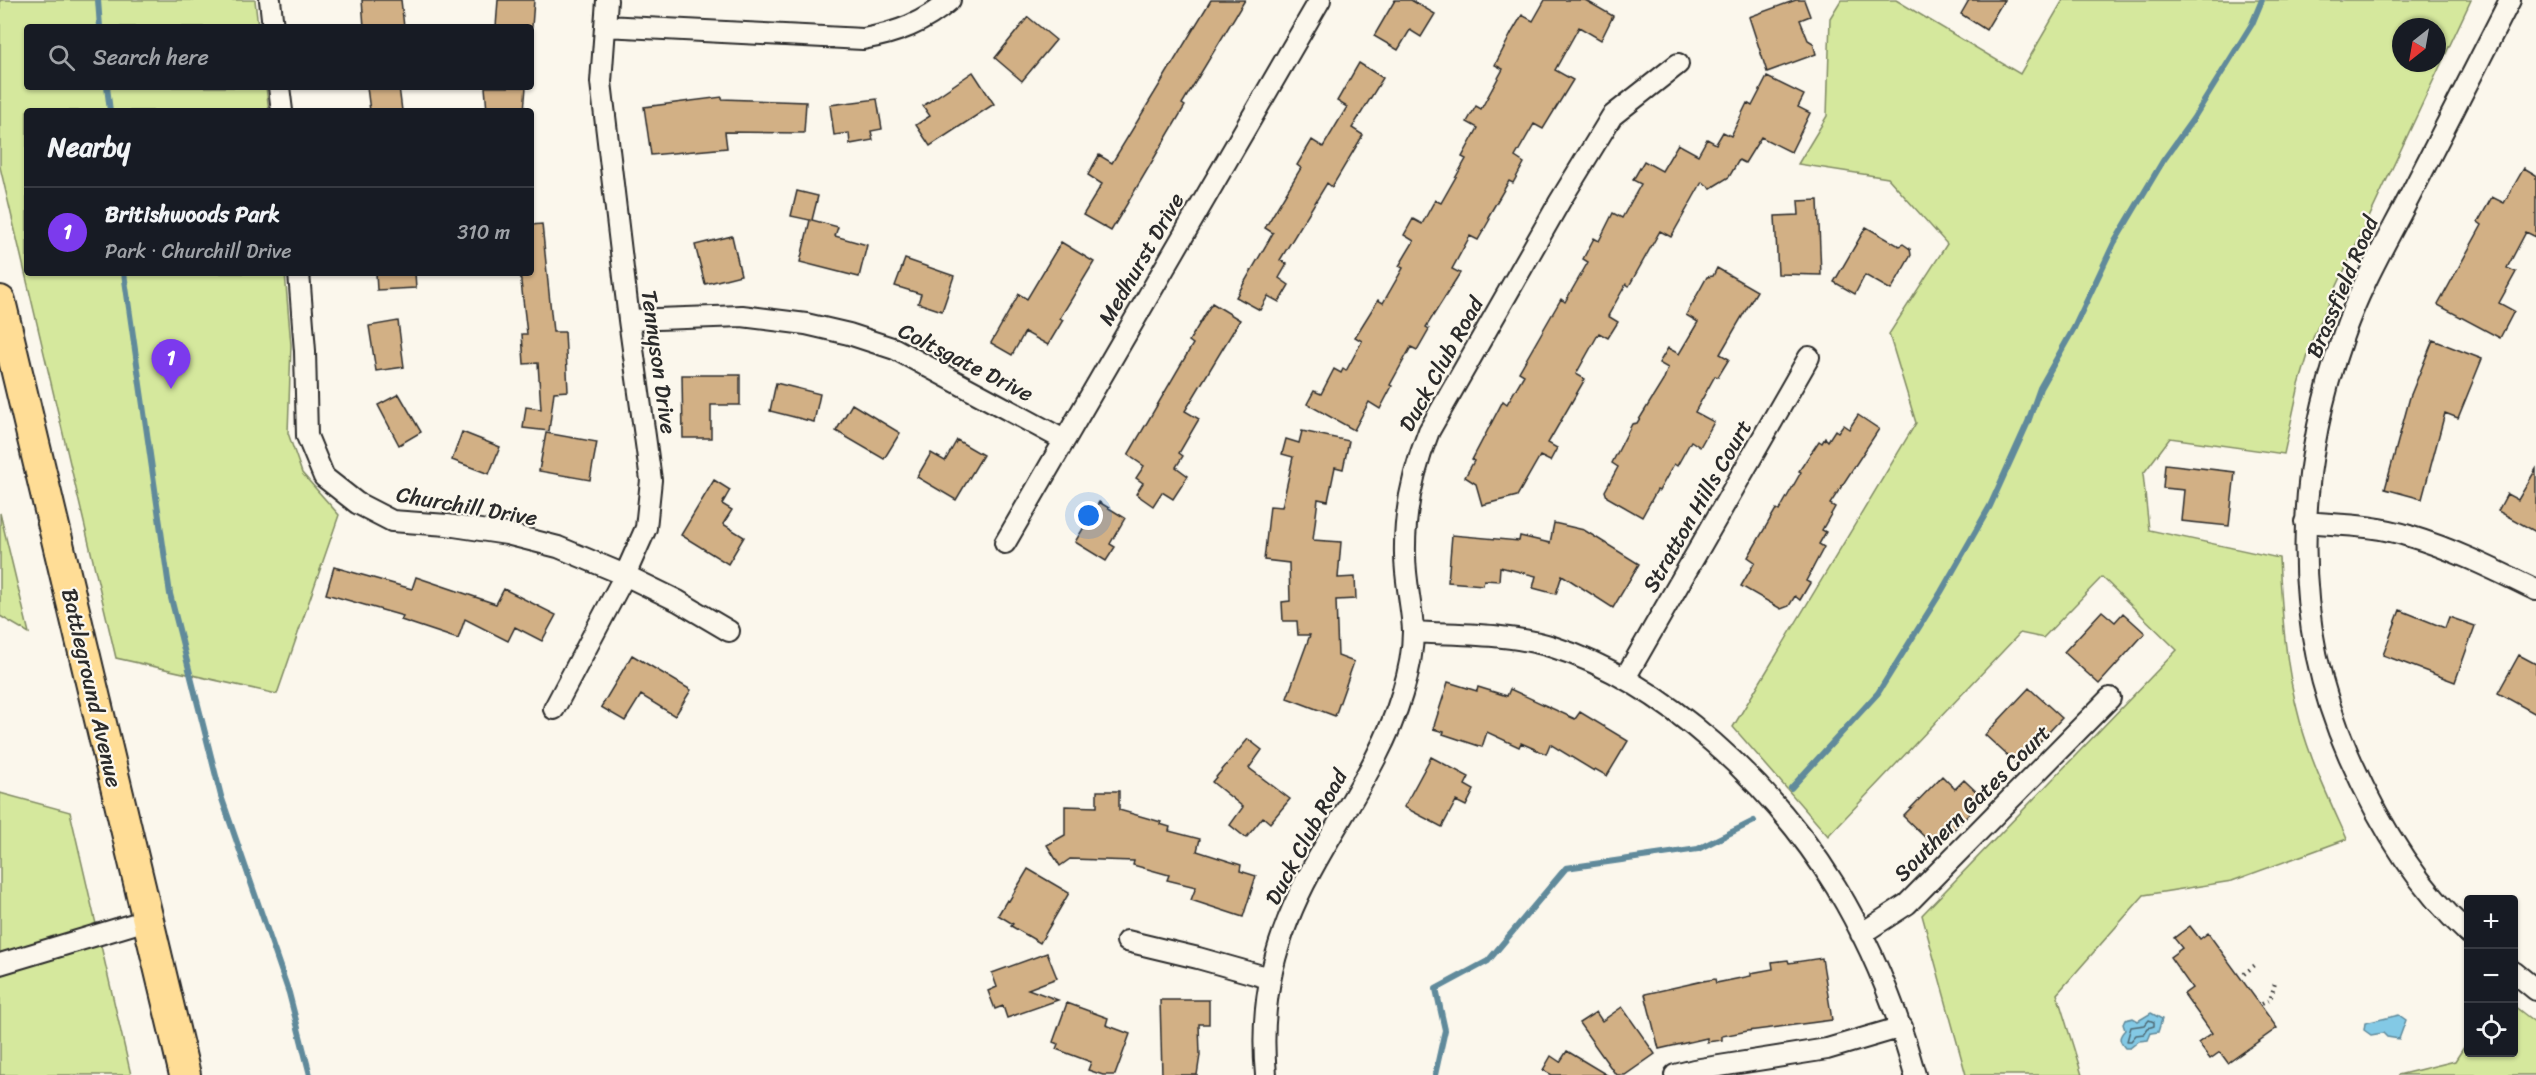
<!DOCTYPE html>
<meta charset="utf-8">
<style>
body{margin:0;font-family:Sriracha,sans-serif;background:#20242c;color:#f1f3f6}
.controls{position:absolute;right:18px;bottom:18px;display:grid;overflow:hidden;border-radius:6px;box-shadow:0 2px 4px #0004}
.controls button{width:54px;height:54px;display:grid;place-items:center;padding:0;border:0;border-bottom:2px solid #363941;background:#171b24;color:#f1f3f6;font:30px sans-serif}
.compass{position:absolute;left:2392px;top:18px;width:54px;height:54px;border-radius:50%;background:#171b24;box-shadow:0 2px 4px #0004;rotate:211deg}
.you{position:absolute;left:1089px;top:516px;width:21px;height:21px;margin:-15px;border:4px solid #fff;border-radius:50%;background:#1a73e8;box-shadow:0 0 0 9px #1a73e833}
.badge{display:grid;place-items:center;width:39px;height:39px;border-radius:50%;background:#7c3aed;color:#fff;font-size:20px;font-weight:700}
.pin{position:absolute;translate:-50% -50px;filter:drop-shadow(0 2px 3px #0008)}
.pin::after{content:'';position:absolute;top:32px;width:21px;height:18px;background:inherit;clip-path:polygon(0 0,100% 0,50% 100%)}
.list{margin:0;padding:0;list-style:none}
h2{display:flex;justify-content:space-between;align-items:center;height:78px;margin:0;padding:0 24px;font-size:26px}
h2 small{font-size:20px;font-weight:400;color:#9ea1a6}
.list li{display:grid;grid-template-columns:39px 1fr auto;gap:18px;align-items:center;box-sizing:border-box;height:90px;padding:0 24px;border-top:2px solid #363941}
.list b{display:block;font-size:22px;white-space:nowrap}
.list p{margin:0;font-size:20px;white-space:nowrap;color:#9ea1a6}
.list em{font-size:20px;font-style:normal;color:#9ea1a6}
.icon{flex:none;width:33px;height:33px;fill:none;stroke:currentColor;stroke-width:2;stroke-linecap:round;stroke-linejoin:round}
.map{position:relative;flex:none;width:2536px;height:1075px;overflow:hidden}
.search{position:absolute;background:#171b24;box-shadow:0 2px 4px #0004;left:24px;top:24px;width:510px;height:66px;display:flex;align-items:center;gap:15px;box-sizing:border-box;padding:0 21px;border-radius:6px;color:#9ea1a6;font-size:22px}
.panel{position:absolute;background:#171b24;box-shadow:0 2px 4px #0004;left:24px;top:108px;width:510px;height:168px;border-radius:6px}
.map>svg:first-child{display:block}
</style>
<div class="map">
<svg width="2536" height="1075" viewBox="0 0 2536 1075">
<rect width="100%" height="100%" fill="#fbf7ec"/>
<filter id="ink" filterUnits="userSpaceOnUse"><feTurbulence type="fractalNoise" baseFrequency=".0167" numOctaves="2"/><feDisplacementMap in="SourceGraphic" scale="12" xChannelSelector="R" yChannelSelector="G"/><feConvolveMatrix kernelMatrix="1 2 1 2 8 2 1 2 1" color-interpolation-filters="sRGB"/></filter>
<g filter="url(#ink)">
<path fill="#d5e89d" stroke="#808a64" stroke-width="1.5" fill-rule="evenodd" d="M0,0h255l3,27h-231v60h239l3,24h-242v162h258l6,72 -3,88 14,40 37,42 -62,179 -161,-36 -116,-491z
M1841,0h55l124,74 43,-74h408l-157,335 -15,50 -15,69 -114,-16 -27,36 6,56 130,28c3,54 6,109 21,163 11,41 30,80 47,118l-115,42 -88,14 -87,99 25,81h-116l-44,-160 255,-265 -75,-73 -59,61 -23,-5 -192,203 -95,-109 183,-304 -27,-89 58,-90 -59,-66 -90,-14 29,-48 3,-98zM2401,27h36v36h-36z
M0,513l29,120 -29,-17z
M0,793l70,19 61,263h-131z
M2514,1006l22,17v52h-138l57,-14 13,-20v11h46z"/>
<path fill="#83c9e5" stroke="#608a9b" stroke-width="1.5" d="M2151,1013l11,6 -4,13 -7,1 -3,7 -9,1 -9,7h-5c-6,-7 -7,-11 0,-18l-2,-6 2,-4 8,-2 5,3z
M2399,1015l7,5 -7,19 -12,-2 -4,-4 -12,2 -7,-5 1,-7z"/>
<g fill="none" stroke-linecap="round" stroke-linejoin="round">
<path stroke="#4e6a75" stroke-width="1.5" d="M2149,1020l5,2v4l-6,2 -4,6 -8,1 -5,6h-4l4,-14 14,-2z"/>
<path stroke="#608a9b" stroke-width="6" d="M98,0l2,27
M107,87l3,24
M124,273l46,321 51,202 68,197 21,82
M1791,788l87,-95 63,-101 49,-86 38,-84 12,-34 34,-60 40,-85 49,-82 30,-42 59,-95 10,-24
M1435,1075l10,-45 -9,-41 52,-28 78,-93 132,-19 56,-28"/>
</g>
<path fill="#d2b085" stroke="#2b2b2b" stroke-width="1.5" d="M362,0h39l3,27h-40z
M498,0h36l-2,27h-36z
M1211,0h34l-63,104 3,2 -74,125 -28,-16 19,-31 -14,-9 11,-20 13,8z
M1395,0h16l24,14 -14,23 -11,-7 -12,20 -24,-14z
M1545,0h40l28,16 -12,24 -22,-13 -24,43 18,10 -30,49 -9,-5 -19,33 9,6 -11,20 -4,-2 -21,36 2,2 -12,21 -8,-4 -18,33 8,4 -34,54 3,2 -12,21 -6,-3 -21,38 2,1 -12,23 -11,-7 -15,28 -47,-26 7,-13 7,3 13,-25 7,4 2,-4 3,2 16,-30 -7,-4 23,-37 5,3 20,-35 -4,-2 15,-25 -10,-6 9,-16 9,5 13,-24 6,3 25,-44 -4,-2 16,-29 -11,-6 9,-16 5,3 22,-40 -8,-4 17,-33 10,-17 11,6z
M1796,0h8l6,16 -10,4 8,20 5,3 3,11 -49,18 -18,-55z
M1969,0h35l-18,30 -25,-16z
M1028,17l28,23 -34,41 -27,-23z
M1359,63l24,15 -31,50 11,7 -31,52 -5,-4 -47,77 7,4 -8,14 10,7 -10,17 -11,-6 -8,14 -24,-13 37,-64 -8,-5 36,-60 -4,-3 15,-25 11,7 24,-40 -10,-6z
M973,72l21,32 -64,42 -14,-21 14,-9 -7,-10z
M1767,77l37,18 -6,12 12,6 -19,39 -30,-15 -16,26 -6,-3 -10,17 -18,11 -9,-6 -31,55 -11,-6 -31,55 -3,-2 -18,32 10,6 -10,16 -9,-5 -23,41 9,5 -37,64 9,5 -7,13 -10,-5 -23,40 -35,9 -6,-21 -11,-7 9,-16 -2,-1 31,-59 4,3 17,-29 -5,-3 42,-73 4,3 23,-40 -5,-3 11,-21 5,3 14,-28 9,5 19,-34 -8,-4 11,-19 18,10 16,-27 20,11 9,-16 9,5 7,-12 8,4 16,-33 5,3z
M367,87h32l3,24h-32z
M485,87h41l-2,24h-37z
M722,97v2l84,3 -2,31 -79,-1 2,16 -76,7 -7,-48z
M877,99l5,30 -11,2 2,9 -23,4 -1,-11 -15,2 -4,-30z
M2524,168l12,7v62l-10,-5 -19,36 9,4 -17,31 15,8 -14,27 -62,-33 44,-80 -4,-3 14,-25 12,6z
M797,191l21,5 -6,24 26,7 -3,9 32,9 -8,32 -59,-15 10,-42 -19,-4z
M1818,200l3,75 -43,-1 -3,-58 24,-1 -1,-14z
M542,224l11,108h12l3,59 -14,1 -5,39 -26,-3 3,-21 15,2 -3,-46 -14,1 -2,-30h5l-7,-61h11v-48z
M1866,227l33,19 4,-2 7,5 1,6 -20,35 -26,-15 -10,19 -21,-12z
M732,236l9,39 -36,9 -10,-39z
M1061,242l33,20 -34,56 3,2 -15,25 -23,-13 -13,23 -21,-12 28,-49 8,5z
M905,259l49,17 -12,35 -24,-8 3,-9 -26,-8z
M1717,268l40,23 -37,63 9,5 -11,18 -3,-1 -20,36 19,10 -14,25 -9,-6 -14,25 -3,-2 -15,27 -2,-1 -15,27 -35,-20 -2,-6 13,-24 -6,-4 20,-39 5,-1 26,-42 5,-13 -9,-5 9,-15 11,6 19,-32 -12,-7 21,-38 6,-1z
M376,273h39l1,15 -39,2z
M1212,303l28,17 -55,91 14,8 -20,34 4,3 -7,11 12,9 -15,23 -11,-7 -9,14 -17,-12 7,-11 -7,-5 8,-12 -16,-11 65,-111 -4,-3z
M398,321l6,46 -28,4 -7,-45z
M2433,340l49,19 -24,59 -13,-5 -23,86 -37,-10 25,-92z
M682,375h58v30h-29v33h-28z
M776,383l44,11 -6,28 -44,-11z
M399,394l22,38 -22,13 -21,-40z
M852,404l48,29 -16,26 -48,-28z
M1858,415l21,14 -49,75 5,3 -13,23 4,2 -7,12 5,3 -18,34 4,2 -10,17 -5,-4 -6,10 -8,3 -40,-23 14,-24 -7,-5 28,-48 3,2 22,-39 -2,-1 20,-30 3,2 3,-5 3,3 7,-11 3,2 5,-7 6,4z
M1302,431l47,10 -6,28 -8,-2 -7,34 -10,-2 -5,41 28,2 -3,36 17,-1 1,22 -20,1 2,56 16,6 -19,54 -48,-18 23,-63h-12l-1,-14h-14l-1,-19 8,-1 -1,-38 -25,-3 6,-54 12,1 11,-50 -11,-3 4,-15 13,4z
M462,432l38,15 -11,27 -37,-14z
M546,433l51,9 -7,38 -51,-9z
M957,440l26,15 -27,45 -39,-23 14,-24 14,8z
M2165,464l70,8 -6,54 -48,-5 3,-31 -21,-2z
M2536,469v63l-38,-21 9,-17 11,6z
M714,480l16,10 -8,14 10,6 -9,14 21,13 -16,27 -47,-29z
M1099,502l26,16 -15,26 5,3 -9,14 -31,-19z
M1554,523l30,7 55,34 -26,44 -51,-33 -6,19 -23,-6 3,-12 -36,-9 -1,14 -15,-1 -1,5 -35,-3 4,-47 67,6 1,-5 30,7z
M334,567l78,22 4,-12 80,27 8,-15 52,26 -14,26 -27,-14 -7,14 -43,-22 -7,20 -57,-19 2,-4 -77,-22z
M2400,610l45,18 4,-11 26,9 -20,56 -72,-27z
M2102,611l13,11 8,-9 22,20 -46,51 -35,-32z
M632,655l59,35 -16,26 -34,-21 -16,26 -24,-14z
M2519,655l17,9v50l-38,-21z
M1448,682l29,9 1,-4 29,9 3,-7 65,30 5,-7 48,29 -21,35 -12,-7 -1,2 -44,-27 -4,10 -25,-11 -2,4 -32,-15 -5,15 -39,-13 1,-2 -11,-3z
M2029,688l33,30 -44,47 -33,-30z
M1248,739l14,11 -13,18 41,31 -20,24 -7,-6 -17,21 -16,-13 13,-18 -31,-25z
M1431,757l38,20 -4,8 9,5 -8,16 -10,-5 -14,26 -38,-20z
M1942,776l13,13 9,-9 20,19 -48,49 -33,-32z
M1097,791h22v19l42,12 -1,2 10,3 -1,4 31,8 -3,12 44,14 -1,6 16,5 -13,41 -52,-17 5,-13 -29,-7 2,-5 -36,-10 1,-4 -64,-2 -10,7 -13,-21 18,-10v-29l32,1z
M1028,869l41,24 -29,50 -29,-17 2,-2 -15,-9 9,-15 2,1z
M2190,926l10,13 8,-6 69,95 -49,35 -8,-11 -10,7 -12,-16 14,-10 -28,-39 8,-6 -22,-31 12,-9 -8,-10z
M1047,953l10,25 -29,11 30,11 -51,18 -4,-12 -8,3 -7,-18 9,-4 -5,-14z
M1822,958l10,62 -84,11 -26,5v4l-15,2v-4l-48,11 -14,-55 58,-13 12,-2 1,4 35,-7v-3l22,-4 -1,-7 16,-2 1,3z
M1160,1000h49v24h-10l1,31 -3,20h-35z
M1067,1003l41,15 -2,7 24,9 -15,41h-12l-15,-5 3,-8 -35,-13 2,-5 -5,-2z
M1622,1007l33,47 -30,21h-9l-37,-52 17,-11 6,9z
M1567,1051l40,24h-55l-9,-5 8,-14 9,6z"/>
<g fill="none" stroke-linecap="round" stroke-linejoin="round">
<g stroke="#2b2b2b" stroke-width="24">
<path id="minor" d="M270,0l3,27
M605,26l258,13c34,-6 61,-16 87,-39
M279,87l3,24
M299,273l6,78 2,85 17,41 33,26 35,18 55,4 60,9 51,13 67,28 53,26 51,30
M629,320l113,-4 64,8 43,10 46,15 169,91
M2305,522c34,3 71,3 104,14 44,13 86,34 127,54
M1005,543l315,-543
M1413,632c45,3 96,1 140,15 112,35 222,141 283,240 35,58 61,122 79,188
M1625,678l184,-321
M554,709l71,-134 21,-47 5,-48 -22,-160 -28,-238 6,-82
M2468,933c-52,-47 -91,-113 -119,-177 -60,-135 -54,-283 -6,-420 17,-50 45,-97 69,-144 33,-64 65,-128 98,-192
M1861,934l46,-30 203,-206
M1127,941l71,17 71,20
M0,964l147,-44
M2514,972l22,18
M1266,1075c-7,-75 9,-138 45,-204 31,-58 72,-113 91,-177 6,-19 11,-43 11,-63 -1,-25 -8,-50 -8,-76 -1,-43 8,-84 24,-124l131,-230 52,-85 66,-52
M1675,1075l19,-5 133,-21 75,-22"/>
</g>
<g stroke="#2b2b2b" stroke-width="34">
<path id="primary" d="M0,301l185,774"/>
</g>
<path stroke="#2b2b2b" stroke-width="4" stroke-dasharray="1.5 4.5" stroke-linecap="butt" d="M2244,974l11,-9
M2262,1004l8,-4 6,-20"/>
<use href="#minor" stroke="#fbf7ec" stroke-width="20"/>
<use href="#primary" stroke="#ffdd96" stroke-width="30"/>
</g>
</g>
<g text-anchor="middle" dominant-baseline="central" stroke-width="4.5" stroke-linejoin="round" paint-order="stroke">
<g font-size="22" fill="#2b2b2b" stroke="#fbf7ec">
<text transform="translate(1141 259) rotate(-60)">Medhurst Drive</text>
<text transform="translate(2342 287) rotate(-67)">Brassfield Road</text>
<text transform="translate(659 362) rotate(82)">Tennyson Drive</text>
<text transform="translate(966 362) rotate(27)">Coltsgate Drive</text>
<text transform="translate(1441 364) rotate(-61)">Duck Club Road</text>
<text transform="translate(467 506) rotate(10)">Churchill Drive</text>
<text transform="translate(1697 506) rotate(-60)">Stratton Hills Court</text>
<text transform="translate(92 688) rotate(77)">Battleground Avenue</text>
<text transform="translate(1972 803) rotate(-45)">Southern Gates Court</text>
<text transform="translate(1306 837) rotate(-62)">Duck Club Road</text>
</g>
</g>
</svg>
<div class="controls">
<button>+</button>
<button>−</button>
<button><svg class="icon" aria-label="locate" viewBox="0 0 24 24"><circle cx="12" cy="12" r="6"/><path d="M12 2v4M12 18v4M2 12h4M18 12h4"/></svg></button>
</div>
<svg class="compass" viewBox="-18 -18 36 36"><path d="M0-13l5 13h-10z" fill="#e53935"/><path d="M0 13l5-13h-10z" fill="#9ea1a6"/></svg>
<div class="you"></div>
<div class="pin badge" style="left:171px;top:389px">1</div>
<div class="search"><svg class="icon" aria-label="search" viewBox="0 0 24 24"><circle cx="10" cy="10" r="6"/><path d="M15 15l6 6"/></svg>Search here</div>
<section class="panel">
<h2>Nearby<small></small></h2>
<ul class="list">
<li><span class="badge">1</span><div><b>Britishwoods Park</b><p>Park · Churchill Drive</p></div><em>310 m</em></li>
</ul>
</section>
</div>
